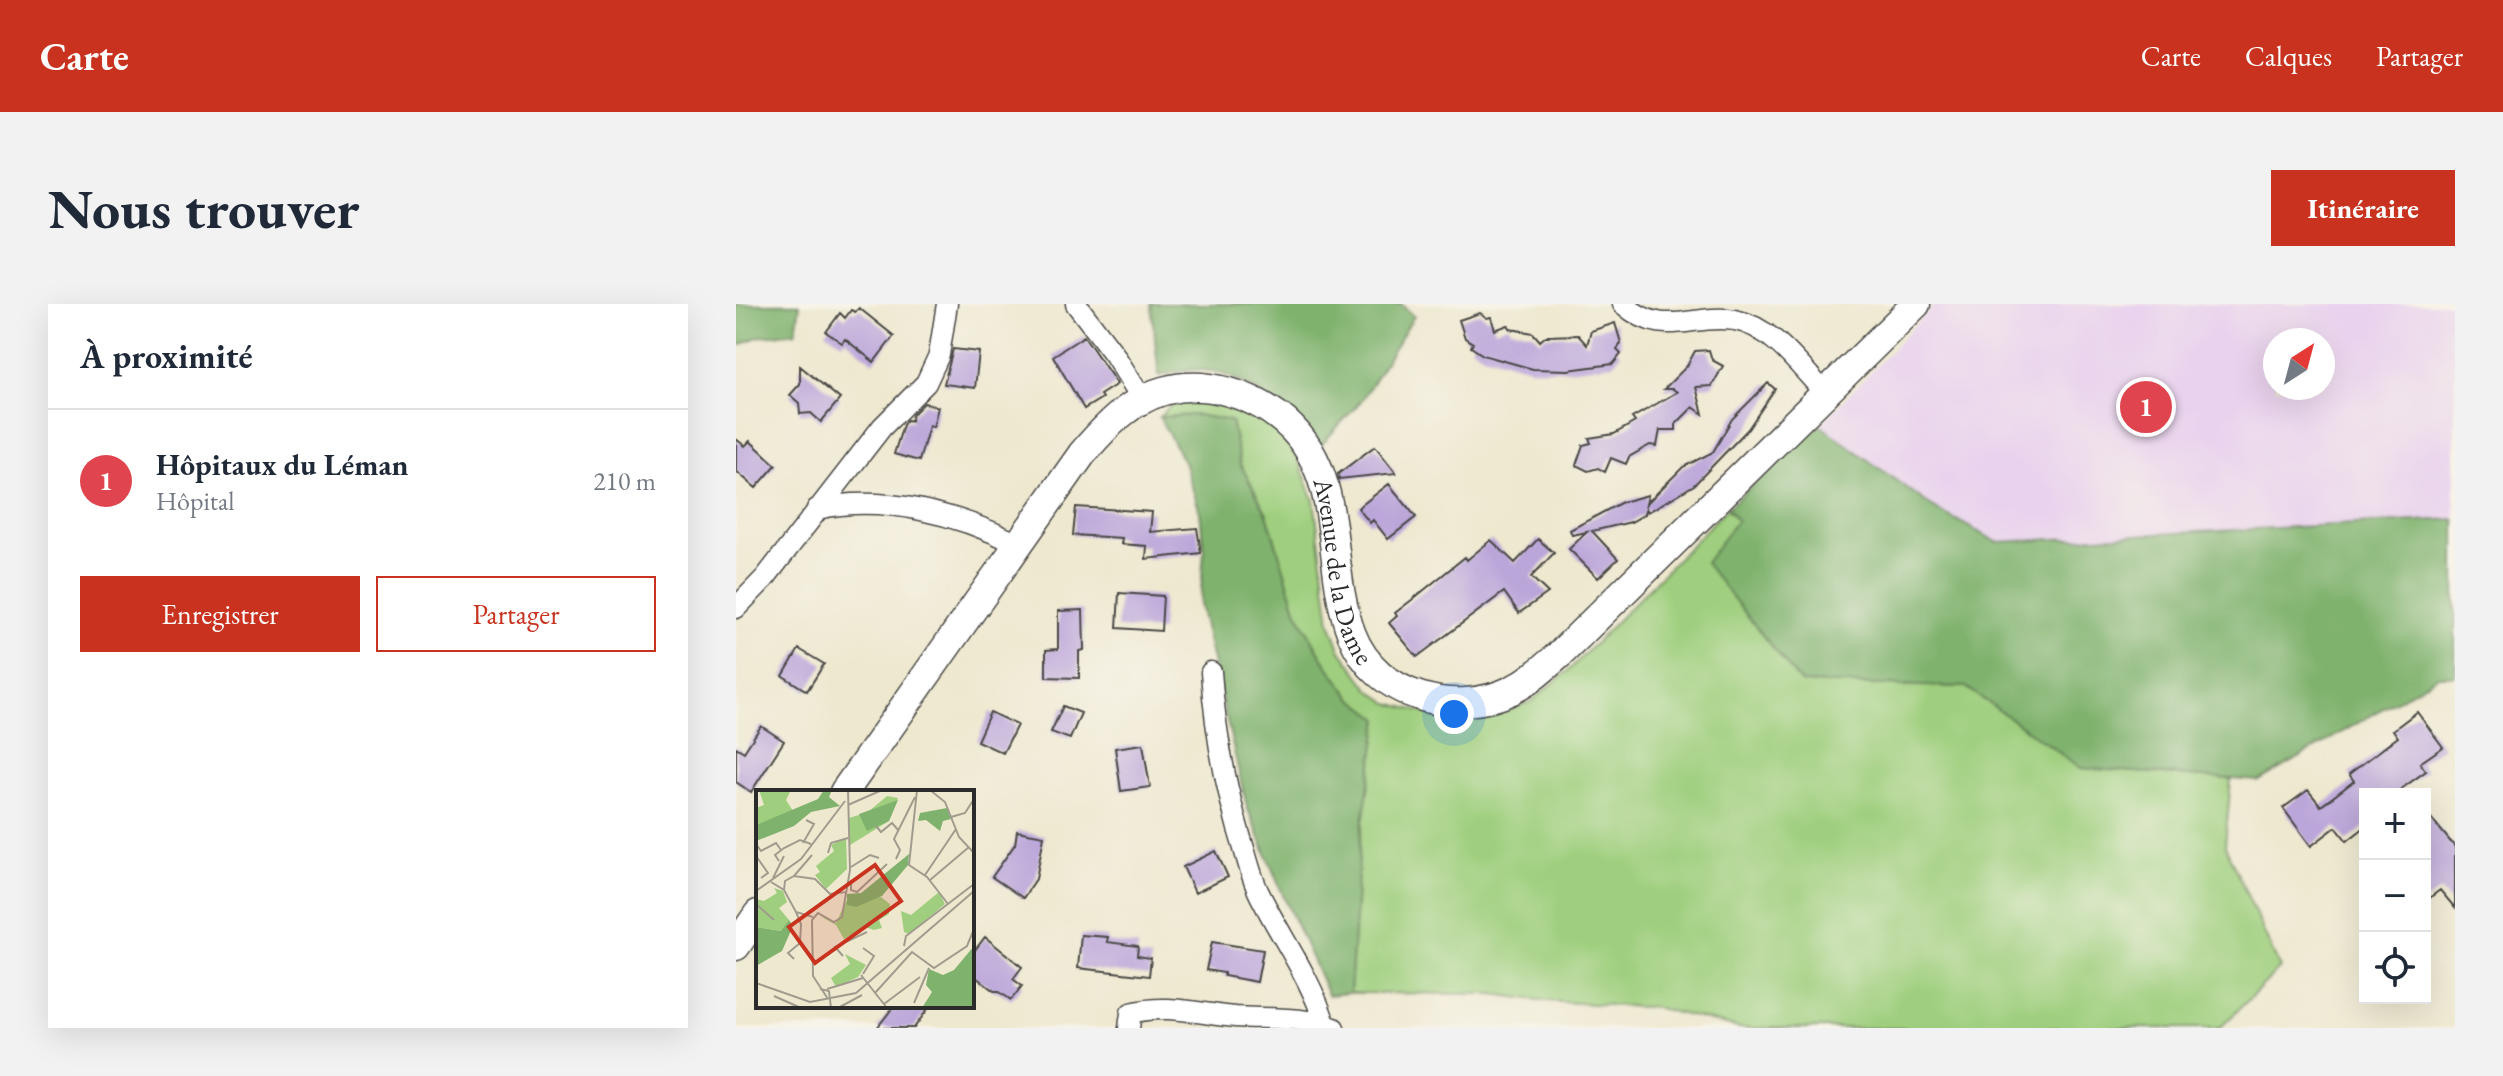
<!DOCTYPE html>
<html lang="fr">
<meta charset="utf-8">
<style>
body{margin:0;font-family:"EB Garamond",serif;background:#f2f2f3;color:#1f2937}
.controls{position:absolute;right:24px;bottom:24px;display:grid;overflow:hidden;border-radius:0px;box-shadow:0 8px 32px #0002}
.controls button{width:72px;height:72px;display:grid;place-items:center;padding:0;border:0;border-bottom:2px solid #e0e1e3;background:#fff;color:#1f2937;font:40px sans-serif}
.compass{position:absolute;left:1527px;top:24px;width:72px;height:72px;border-radius:50%;background:#fff;box-shadow:0 8px 32px #0002;rotate:36deg}
.you{position:absolute;left:718px;top:410px;width:28px;height:28px;margin:-20px;border:6px solid #fff;border-radius:50%;background:#1a73e8;box-shadow:0 0 0 12px #1a73e833}
.badge{display:grid;place-items:center;width:52px;height:52px;border-radius:50%;background:#c8321e;color:#fff;font-size:26px;font-weight:700}
.pin{position:absolute;translate:-50% -50%;border:4px solid #fff;box-shadow:0 2px 8px #0006}
.list{margin:0;padding:0;list-style:none}
h2{display:flex;justify-content:space-between;align-items:center;height:104px;margin:0;padding:0 32px;font-size:34px}
h2 small{font-size:26px;font-weight:400;color:#747a83}
.list li{display:grid;grid-template-columns:52px 1fr auto;gap:24px;align-items:center;box-sizing:border-box;height:144px;padding:0 32px;border-top:2px solid #e0e1e3}
.list b{display:block;font-size:30px;white-space:nowrap}
.list p{margin:0;font-size:26px;white-space:nowrap;color:#747a83}
.list em{font-size:26px;font-style:normal;color:#747a83}
.actions{display:flex;gap:16px;padding:24px 32px}
.actions a{flex:1;padding:18px 0;border:2px solid #c8321e;border-radius:0px;text-align:center;font-size:28px;color:#c8321e}
.actions .main{background:#c8321e;color:#fff}
.icon{flex:none;width:44px;height:44px;fill:none;stroke:currentColor;stroke-width:2;stroke-linecap:round;stroke-linejoin:round}
.map{position:relative;flex:none;width:1719px;height:724px;overflow:hidden;border-radius:0px}
header{display:flex;align-items:center;gap:48px;box-sizing:border-box;height:112px;padding:0 40px;background:#c8321e;color:#fff}
header strong{font-size:38px}
nav{display:flex;gap:44px;margin-inline-start:auto;font-size:28px}
.intro{display:flex;align-items:center;justify-content:space-between;box-sizing:border-box;height:192px;padding:0 48px}
h1{margin:0;font-size:56px}
.button{padding:20px 36px;border-radius:0px;background:#c8321e;color:#fff;font-size:28px;font-weight:700}
main{display:flex;gap:48px;padding:0 48px}
aside{flex:1;background:#fff;border-radius:0px;box-shadow:0 8px 32px #0002}
.map>svg:first-child{display:block}
</style>
<header>
<strong>Carte</strong>
<nav><a>Carte</a><a>Calques</a><a>Partager</a></nav>
</header>
<div class="intro"><h1>Nous trouver</h1><a class="button">Itinéraire</a></div>
<main>
<aside>
<h2>À proximité<small></small></h2>
<ul class="list">
<li><span class="badge" style="background:#e0444e">1</span><div><b>Hôpitaux du Léman</b><p>Hôpital</p></div><em>210 m</em></li>
</ul>
<div class="actions"><a class="main">Enregistrer</a><a>Partager</a></div>
</aside>
<div class="map">
<svg width="1719" height="724" viewBox="0 0 1719 724">
<rect width="100%" height="100%" fill="#f7f3e8"/>
<filter id="ink" filterUnits="userSpaceOnUse"><feTurbulence type="fractalNoise" baseFrequency=".0125" numOctaves="2"/><feDisplacementMap in="SourceGraphic" scale="16" xChannelSelector="R" yChannelSelector="G"/><feConvolveMatrix kernelMatrix="1 2 1 2 8 2 1 2 1" color-interpolation-filters="sRGB"/></filter>
<filter id="wash" filterUnits="userSpaceOnUse"><feTurbulence type="fractalNoise" baseFrequency=".006" numOctaves="4" result="noise"/><feDisplacementMap in="SourceGraphic" scale="32" xChannelSelector="R" yChannelSelector="G"/><feGaussianBlur stdDeviation="1.8" result="paint"/><feColorMatrix in="noise" values="0 0 0 0 0 0 0 0 0 0 0 0 0 0 0 0 0 1.4 0 .05"/><feComposite in="paint" operator="in"/></filter>
<g filter="url(#wash)">
<rect width="100%" height="100%" fill="#eee8cf"/>
<path fill="#e9d2ee" fill-rule="evenodd" d="M1199,0h520v215l-458,23 -63,-34 -114,-83zM1539,36h48v48h-48z"/>
<path fill="#9fcf7e" stroke="#657d54" stroke-width="2" d="M469,96l48,15 24,17 18,20 19,48 16,122 10,27 30,41 19,13 47,13 51,3 43,-17 38,-31 159,-163 10,12 64,163 165,4 115,81 150,11 -6,67 55,122 -60,60h-481l-82,-20 -111,-7 -54,-7 -142,-1 10,-152 19,-122 -27,-21 -26,-34 -29,-52 -30,-98 -27,-50 -9,-43 -34,-6 -38,2 15,-15z"/>
<path fill="#7fb26d" stroke="#556e4c" stroke-width="2" d="M0,0h64l-4,28 -39,5 -21,10z
M415,0h250l13,12 -53,85 -40,44c-38,-32 -77,-78 -131,-75 -10,0 -21,4 -31,6z
M461,111l34,6 9,43 27,50 30,98 29,52 26,34 27,20 -19,123 -10,152 -22,2 -45,-100 -36,-88 -47,-202 4,-54 -4,-39 -16,-50 -25,-45z
M1084,121l114,83 63,34 458,-23v157h-17l-179,105 -178,-13 -115,-81 -165,-4 -96,-120 32,-43 -10,-12z"/>
<g id="blocks">
<path fill="#bba6da" d="M123,4l35,28 -20,26 -29,-23 -3,4 -16,-11 14,-19 5,5 6,-8 4,2z
M744,9l7,5 4,-1 4,13 13,-5 3,4 22,4 7,8 6,-5 32,-1 9,10 4,-14 24,-8 6,20 -4,7 4,4 -8,10 -45,6 -35,-1 -50,-14 -12,-8 2,-4 -8,-5 -6,-18z
M348,32l33,48 -17,11 2,3 -18,11 -31,-53z
M217,45l26,3 -4,36 -31,-4z
M973,46l3,10 11,6 -11,20 -16,1 7,27 -10,-7 -17,17v6h-16l-3,16 -7,-1 -21,12 -3,7 -15,-6 -6,14 -7,-4 -10,3 -12,-6 7,-20 8,-2 -2,-5 25,-4 21,-12 -3,-4 45,-26 -4,-3h-9l23,-23 8,-15z
M64,62l40,33 -19,23 -10,-9 -11,1 -1,-11 -9,-8 10,-11z
M1032,79l7,6 -27,40 -54,56 -46,27 -2,-4 -1,6 -14,8 -39,9 26,28 -20,19 -29,-29 18,-17 -15,3 -2,-5 52,-28 26,-7 -2,9 37,-37 30,-15 19,-33z
M188,99l14,4 -5,20 -4,-1 -10,35 -25,-7 9,-29 4,-5 4,1 1,-6z
M0,135l9,7 5,-5 26,24 -20,23 -20,-17z
M639,142l21,27 -57,6 -1,-5z
M653,180l27,33 -28,22 -15,-19 -3,3 -12,-15z
M340,203l76,5 -2,20 47,-4 4,25 -55,6 1,-13 -26,-2 1,-6 -49,-3z
M802,235l16,14 -23,24 17,16 -29,20 -15,-21 -87,65 -28,-34 8,-7 -2,-3 18,-14 52,-42 2,3 24,-20 24,23z
M383,289l44,3 -2,35 -44,-3z
M347,306l1,40 -5,1v27l-33,-1v-27l12,-1v-38z
M63,345l25,15 -17,27 -24,-15z
M327,402l18,7 -11,26 -19,-7z
M254,408l27,13 -14,28 -26,-12z
M1681,408l26,35 -23,16 6,8 -32,23h-29v33l-18,14 -11,-14 -25,19 -28,-38 25,-18 13,16 33,-25 -5,-7 49,-37 -5,-7z
M25,422l23,15 -33,51 -15,-10v-35l8,5z
M407,440l7,43 -29,4 -6,-43z
M1689,507l30,36v61l-15,-18 -15,11z
M281,527l27,5 -8,43 -13,19 -31,-21 23,-33z
M480,547l12,26 -33,16 -12,-26z
M345,631l27,2 -1,5 31,4 -1,10 14,2 -2,18 -71,-8z
M249,633l37,30 -9,12 9,7 -11,14 -13,-9h-4l-22,-17v-20z
M476,638l51,8 -6,32 -33,-6v-3l-18,-3z
M158,702h36l-16,22h-37z"/>
</g>
</g>
<g filter="url(#ink)">
<use href="#blocks" fill-opacity="0" stroke="#484744" stroke-width="2"/>
<g fill="none" stroke-linecap="round" stroke-linejoin="round">
<g stroke="#484744" stroke-width="23">
<path id="street" d="M340,0l38,50 28,45
M887,0c41,36 68,9 112,16 38,7 65,47 90,73
M81,205c66,-15 141,5 201,35
M0,304l29,-30 117,-151 44,-44 13,-28 8,-51
M475,368c4,60 16,123 34,180 4,14 8,29 14,41 22,45 51,83 66,131
M393,724l2,-15c36,-10 68,1 104,4 33,2 69,-1 99,11"/>
</g>
<g stroke="#484744" stroke-width="31">
<g id="secondary">
<path id="s1" d="M108,488l238,-338c35,-42 70,-74 129,-66 25,4 47,13 67,28 71,53 45,146 74,219 24,62 103,83 160,55 18,-9 33,-23 48,-36l356,-350"/>
<path d="M0,642l22,-32"/>
</g>
</g>
<use href="#street" stroke="#fff" stroke-width="20"/>
<use href="#secondary" stroke="#fff" stroke-width="28"/>
</g>
</g>
<g text-anchor="middle" dominant-baseline="central" stroke-width="8" stroke-linejoin="round" paint-order="stroke">
<g font-size="26" fill="#2b2b2b" stroke="#f7f3e8">
<text stroke="none"><textPath href="#s1" startOffset="812">Avenue de la Dame</textPath></text>
</g>
</g>
<g transform="translate(20 486)">
<rect width="218" height="218" fill="#eee8cf"/>
<path d="M3,0h32l-5,10 7,11 -37,14v-17l8,-3zM131,6l11,2 -9,23 -39,24 -1,-27 19,-6zM90,48l1,31 -21,20 -11,-14 5,-3 -4,-6 18,-15 -3,-6zM18,98l9,3 4,11 -8,6 10,12 -7,11 -26,-4v-28l8,2 13,-8zM183,102l6,12 -36,30 -5,-2 -3,-21 10,4zM125,107l9,7 -1,10 -10,6 3,8 -8,2 -9,-3 -21,12 -8,-14 -18,-10 18,8 10,-22zM89,164l21,11 -8,12 -22,10 -5,-9 19,-14z" fill="#9fcf7e"/>
<path d="M68,0h8l-3,7 11,9 -29,6 -17,14 -38,15v-16l62,-26zM142,10l-9,21 -22,10 -8,-17zM191,18l4,11 -8,2 -3,10 -14,-11 -8,1 2,-8zM153,64l-1,11 -26,31 -26,11 -9,-2v-11l14,-1zM33,130l4,6 -11,25 -26,15v-39l25,4zM218,156v62h-52l10,-16 -6,-7 3,-16 14,6 11,-5z" fill="#7fb26d"/>
<path fill="none" stroke="#a09c8d" stroke-width="2" d="M161,0l-8,75 18,12 21,27M174,0l15,12 14,35 15,16M92,15l34,-15M195,27l14,-4 9,-14M120,36l5,6 11,-9 7,8M47,53l11,-19 -8,-4M0,54l5,7 15,-8 5,7M72,63l3,-10 17,-5M0,66l12,17 -7,5M140,69l4,-9 -6,-11 21,-42M23,71l-4,-6 9,-7 16,-8 11,4M95,77l19,-12 9,3M169,85l31,-46M38,86l18,-21M17,88l11,-22M174,90l39,-33M95,91v9l6,2 30,-28M15,92l13,8 12,22 17,5M28,100l1,-9 9,-5 21,3 15,15 16,-2M0,101l45,-32 44,-58M0,114l18,16M148,156l2,-10 68,-52M107,158l11,8 -11,18M87,166l-8,-9 32,-15M38,169l-6,-6 12,-10 1,-19 -5,-12M105,185l26,33M0,193l54,19 46,-9 118,-102M64,199l9,2 2,17M71,199l36,-11M119,203l37,-41 22,16 33,-22 7,-17M18,206l27,12M72,209l-15,-23 -1,-56 6,-7 16,9 8,-5 8,-47 -2,-80M158,213l15,-35M128,214l36,-27M82,218l24,-13"/>
<path fill="#c8321e" fill-opacity="0.15" stroke="#c8321e" stroke-width="4" d="M119,75l26,36 -86,62 -26,-36z"/>
<rect width="218" height="218" fill="none" stroke="#2b2b2b" stroke-width="4"/>
</g>
</svg>
<div class="controls">
<button>+</button>
<button>−</button>
<button><svg class="icon" aria-label="locate" viewBox="0 0 24 24"><circle cx="12" cy="12" r="6"/><path d="M12 2v4M12 18v4M2 12h4M18 12h4"/></svg></button>
</div>
<svg class="compass" viewBox="-18 -18 36 36"><path d="M0-13l5 13h-10z" fill="#e53935"/><path d="M0 13l5-13h-10z" fill="#747a83"/></svg>
<div class="you"></div>
<div class="pin badge" style="left:1410px;top:103px;background:#e0444e">1</div>
</div>
</main>
